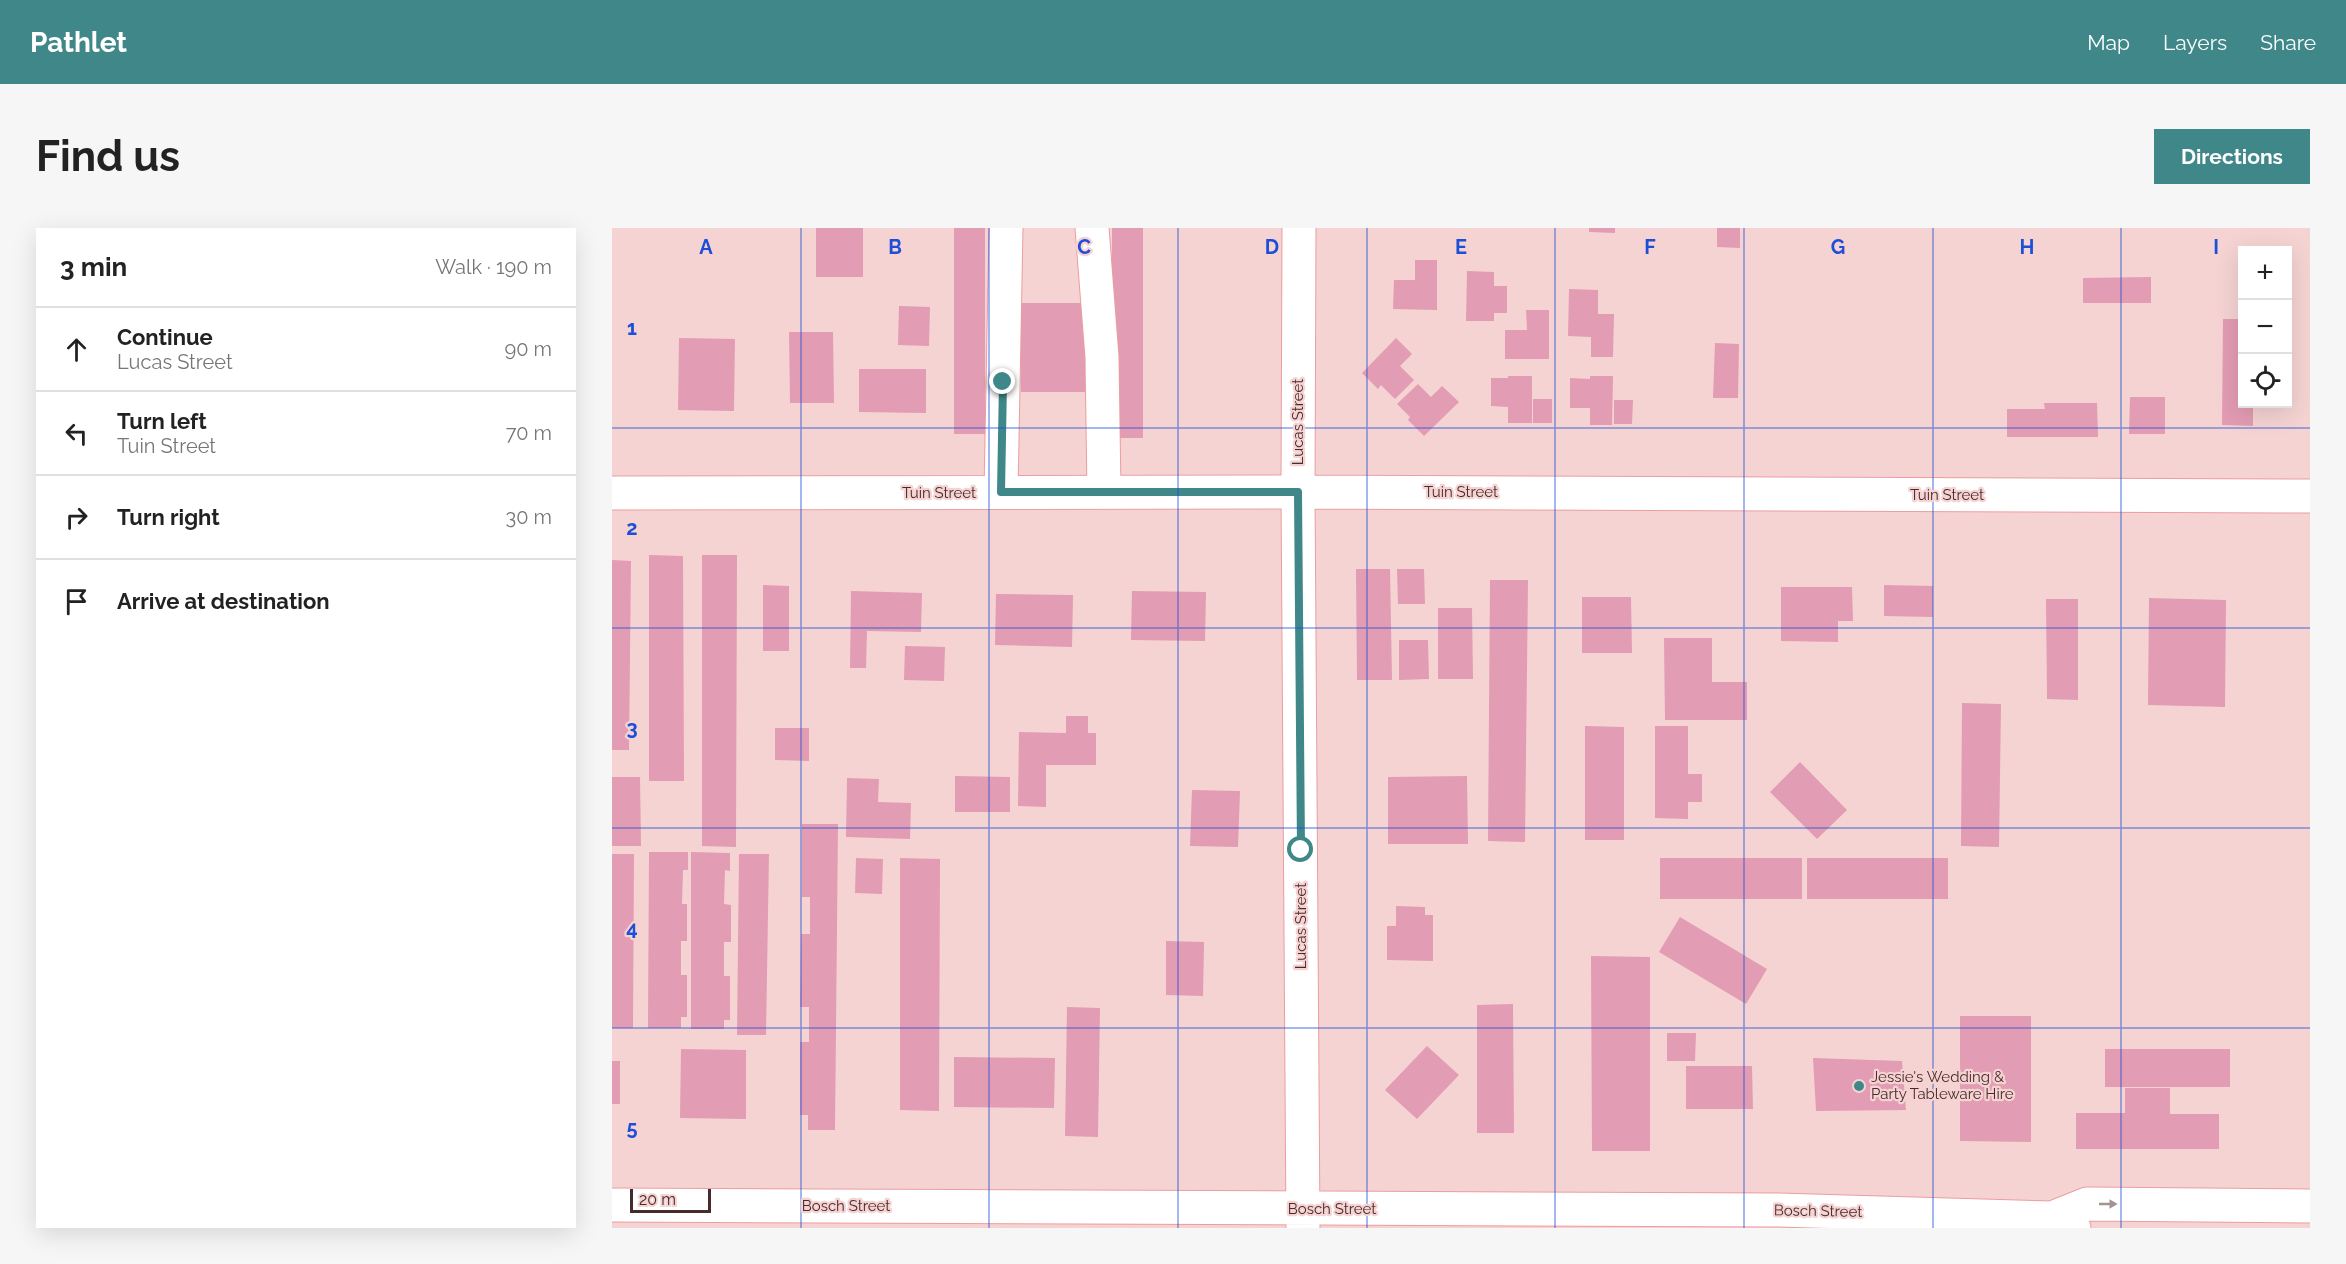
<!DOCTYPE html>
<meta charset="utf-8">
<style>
body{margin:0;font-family:Raleway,sans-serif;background:#f6f6f6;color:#222}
.controls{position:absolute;right:18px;top:18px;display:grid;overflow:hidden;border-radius:0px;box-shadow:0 6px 24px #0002}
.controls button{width:54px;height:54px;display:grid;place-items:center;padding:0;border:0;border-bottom:2px solid #e0e0e0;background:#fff;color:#222;font:30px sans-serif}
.scale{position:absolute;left:18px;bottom:15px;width:81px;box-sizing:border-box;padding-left:6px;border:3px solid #492a2a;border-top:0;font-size:16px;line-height:21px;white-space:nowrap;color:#492a2a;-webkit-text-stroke:4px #f5d3d3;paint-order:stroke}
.stop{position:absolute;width:18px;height:18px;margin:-14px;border:4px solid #3f8789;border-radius:50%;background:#fff}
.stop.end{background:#3f8789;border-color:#fff;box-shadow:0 2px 6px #0008}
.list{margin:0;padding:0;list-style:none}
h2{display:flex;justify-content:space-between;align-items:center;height:78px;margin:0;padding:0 24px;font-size:26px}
h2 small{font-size:20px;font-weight:400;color:#767676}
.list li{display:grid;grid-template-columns:39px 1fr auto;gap:18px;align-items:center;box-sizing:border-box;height:84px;padding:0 24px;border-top:2px solid #e0e0e0}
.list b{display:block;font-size:22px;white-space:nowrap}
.list p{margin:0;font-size:20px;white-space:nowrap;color:#767676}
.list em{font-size:20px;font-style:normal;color:#767676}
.icon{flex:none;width:33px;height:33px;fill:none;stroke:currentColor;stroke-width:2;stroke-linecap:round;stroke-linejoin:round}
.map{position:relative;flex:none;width:1698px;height:1000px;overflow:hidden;border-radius:0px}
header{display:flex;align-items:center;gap:36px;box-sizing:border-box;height:84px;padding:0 30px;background:#3f8789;color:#fff}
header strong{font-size:28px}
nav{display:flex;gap:33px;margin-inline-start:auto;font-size:21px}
.intro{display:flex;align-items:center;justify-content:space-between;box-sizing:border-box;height:144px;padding:0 36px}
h1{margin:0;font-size:42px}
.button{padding:15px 27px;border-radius:0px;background:#3f8789;color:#fff;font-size:21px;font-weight:700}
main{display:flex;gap:36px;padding:0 36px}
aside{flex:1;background:#fff;border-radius:0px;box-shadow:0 6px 24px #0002}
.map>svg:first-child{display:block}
</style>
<header>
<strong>Pathlet</strong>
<nav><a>Map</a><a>Layers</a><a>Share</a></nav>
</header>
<div class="intro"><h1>Find us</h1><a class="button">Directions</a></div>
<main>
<aside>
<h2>3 min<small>Walk · 190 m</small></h2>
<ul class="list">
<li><svg class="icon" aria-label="ahead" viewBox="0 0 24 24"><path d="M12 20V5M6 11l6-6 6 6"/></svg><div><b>Continue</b><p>Lucas Street</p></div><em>90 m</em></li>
<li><svg class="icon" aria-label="left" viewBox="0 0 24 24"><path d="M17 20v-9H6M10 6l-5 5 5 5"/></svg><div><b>Turn left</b><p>Tuin Street</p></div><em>70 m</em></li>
<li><svg class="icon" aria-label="right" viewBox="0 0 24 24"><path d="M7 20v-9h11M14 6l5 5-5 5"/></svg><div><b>Turn right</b></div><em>30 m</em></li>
<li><svg class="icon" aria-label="arrive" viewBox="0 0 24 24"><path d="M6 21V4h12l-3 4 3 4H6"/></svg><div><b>Arrive at destination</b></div></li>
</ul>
</aside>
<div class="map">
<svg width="1698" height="1000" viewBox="0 0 1698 1000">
<rect width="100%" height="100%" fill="#f5d3d3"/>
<path fill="#e29cb3" d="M204,0h47v49h-47z
M342,0h31v206h-31z
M500,0h31v210h-31z
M977,0h26v5l-26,-1z
M1105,0h23v20l-23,-1z
M803,32h22v50l-44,-1 1,-29h21z
M855,43l27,1v14h13v27h-13v8h-28z
M1539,49v26h-68v-25z
M957,61l29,1v24h16l-1,43h-22v-20l-23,-1z
M409,75h72v89h-72z
M287,78l31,1 -1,39 -31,-1z
M914,82h23v49h-44v-29h22z
M1611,91h19v85h11v22l-31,-1z
M177,104h44l1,71h-44z
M67,110l56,1 -1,72 -56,-1z
M784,110l16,16 -12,12 14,14 -19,19 -14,-14 -3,4 -16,-16z
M1103,115l24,1 -1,54h-25z
M247,141h67v44l-67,-1z
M896,148h24v47h-24v-16l-17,-1v-28h17z
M978,148h23l-1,49h-22v-17h-20v-30l20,1z
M806,156l13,13 11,-11 17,16 -35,34 -16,-16 2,-3 -13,-13z
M1518,169h35v37h-36z
M921,171h19v24h-19z
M1002,172h19l-1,24h-18z
M1432,175h53l1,34h-91v-28h38z
M37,327l34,1 1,225h-35z
M90,327h35l-1,292 -34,-1z
M0,332l19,1 -2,189h-17z
M744,341h34l2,111h-35z
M785,341h27l1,35h-27z
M878,352h38l-3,262 -37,-1z
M151,357l26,1v65h-26z
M1272,357l49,1v31l-49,-1z
M1169,359h71l1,34h-15v21l-57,-1z
M239,363l71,2 -1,39 -54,-1 -1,37h-16z
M520,363l74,1 -1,49 -74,-1z
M384,366l77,1 -1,52 -77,-2z
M970,369h49l1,56h-50z
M1537,370l77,2 -1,107 -77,-2z
M1434,371h32v101l-31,-1z
M826,380h34l1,71h-35z
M1052,410h48v44h35v38h-82z
M787,412h29l1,39 -30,1z
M293,418l40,1 -1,34 -40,-1z
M1350,475l39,1 -2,143 -38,-1z
M454,488h22v17h8v32h-50v42l-28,-1 1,-74 47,1z
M973,498l39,1v113h-39z
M1043,498h33v48h14v28h-14v17l-33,-1z
M163,500h34v33l-34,-1z
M1188,534l47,48 -30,29 -47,-47z
M343,548l55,1v35h-55z
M855,548l1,68h-80v-67z
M0,549h28l1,69h-29z
M235,550l32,1 -1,23 33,1 -1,36 -64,-2z
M580,562l48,1 -2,56 -48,-1z
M190,596h36l-3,306h-27v-15h-8v-73h9v-35h-9l1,-73h9v-37h-8z
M37,624h39v18h-5l-1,34h5v37h-6v34h6v42h-6v11h-33z
M79,624l39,1v18l-5,-1 -1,34 7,1v37h-7v34h6v44h-6v9h-33z
M0,626h22l-1,174h-21z
M127,626h30l-3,181h-29z
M244,630l27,1 -1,35 -27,-1z
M288,630l40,1 -1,252 -39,-1z
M1048,630h142v41h-142z
M1195,630h141v41h-141z
M784,678l29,1v8h8v46l-46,-1v-34h9z
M1068,689l87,52 -21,35 -87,-52z
M554,713l38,1 -1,54 -37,-1z
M979,728l59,1v194h-58z
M901,776l1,129h-37v-128z
M455,779l33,1 -2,129 -33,-1z
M1348,788h71v126l-71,-1z
M1055,805h29l-1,28h-28z
M815,818l32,29 -42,44 -32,-29z
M69,821l65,1v69l-66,-1z
M1493,821h125v38h-125z
M342,829l101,1 -1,50 -100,-1z
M1201,830l89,3 4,49 -90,1z
M0,833h8v43h-8z
M1074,838h66l1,43h-67z
M1513,860h45v26h49v35h-143v-36h49z"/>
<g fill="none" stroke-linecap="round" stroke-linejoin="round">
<g stroke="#ec9d9e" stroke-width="35">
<path id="minor" d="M480,0l10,129 2,135
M687,0l-1,264 5,736
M389,264l5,-264
M0,265l686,-1 1012,4
M0,977l1166,5 274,8 22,10
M1440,990l35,-14 223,2"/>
</g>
<use href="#minor" stroke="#fff" stroke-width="33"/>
</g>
<defs><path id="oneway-solid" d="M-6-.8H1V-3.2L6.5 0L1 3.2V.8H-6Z" transform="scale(1.5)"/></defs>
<use fill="#a49494" href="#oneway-solid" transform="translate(1496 976)"/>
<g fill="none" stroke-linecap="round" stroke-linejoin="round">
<path stroke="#3f8789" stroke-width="8" d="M391,154l-2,110h297l3,358"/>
</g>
<path fill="none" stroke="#1d4ed8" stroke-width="1.5" stroke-opacity="0.55" d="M189,0v1000M377,0v1000M566,0v1000M755,0v1000M943,0v1000M1132,0v1000M1321,0v1000M1509,0v1000M0,200h1698M0,400h1698M0,600h1698M0,800h1698"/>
<circle fill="#3f8789" stroke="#f5d3d3" stroke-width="2" cx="1247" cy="858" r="6"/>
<g text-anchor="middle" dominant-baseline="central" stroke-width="4.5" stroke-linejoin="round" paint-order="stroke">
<g font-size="15" fill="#492a2a" stroke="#f5d3d3">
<text transform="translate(686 194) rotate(-90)">Lucas Street</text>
<text x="849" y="264">Tuin Street</text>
<text x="327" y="265">Tuin Street</text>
<text x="1335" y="267">Tuin Street</text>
<text transform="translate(689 698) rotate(-90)">Lucas Street</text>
<text x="234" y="978">Bosch Street</text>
<text x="720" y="981">Bosch Street</text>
<text transform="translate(1206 983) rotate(1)">Bosch Street</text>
</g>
<g font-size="15" fill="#492a2a" stroke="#f5d3d3" text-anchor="start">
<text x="1259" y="849">Jessie's Wedding &amp;<tspan x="1259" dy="17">Party Tableware Hire</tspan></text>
</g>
</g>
<g font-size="20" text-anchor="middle" font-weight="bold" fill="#1d4ed8" stroke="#f5d3d3" stroke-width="4.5" stroke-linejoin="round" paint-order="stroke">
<text x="94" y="26">A</text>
<text x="283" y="26">B</text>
<text x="472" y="26">C</text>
<text x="660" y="26">D</text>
<text x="849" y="26">E</text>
<text x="1038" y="26">F</text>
<text x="1226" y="26">G</text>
<text x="1415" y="26">H</text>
<text x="1604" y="26">I</text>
<text x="20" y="107">1</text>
<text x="20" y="307">2</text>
<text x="20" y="507">3</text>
<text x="20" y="707">4</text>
<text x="20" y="907">5</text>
</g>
</svg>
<div class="controls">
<button>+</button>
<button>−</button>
<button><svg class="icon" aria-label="locate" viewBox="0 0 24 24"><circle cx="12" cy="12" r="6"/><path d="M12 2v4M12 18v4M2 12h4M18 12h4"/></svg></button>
</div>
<div class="scale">20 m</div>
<div class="stop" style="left:689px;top:622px"></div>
<div class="stop end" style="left:391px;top:154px"></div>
</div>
</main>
